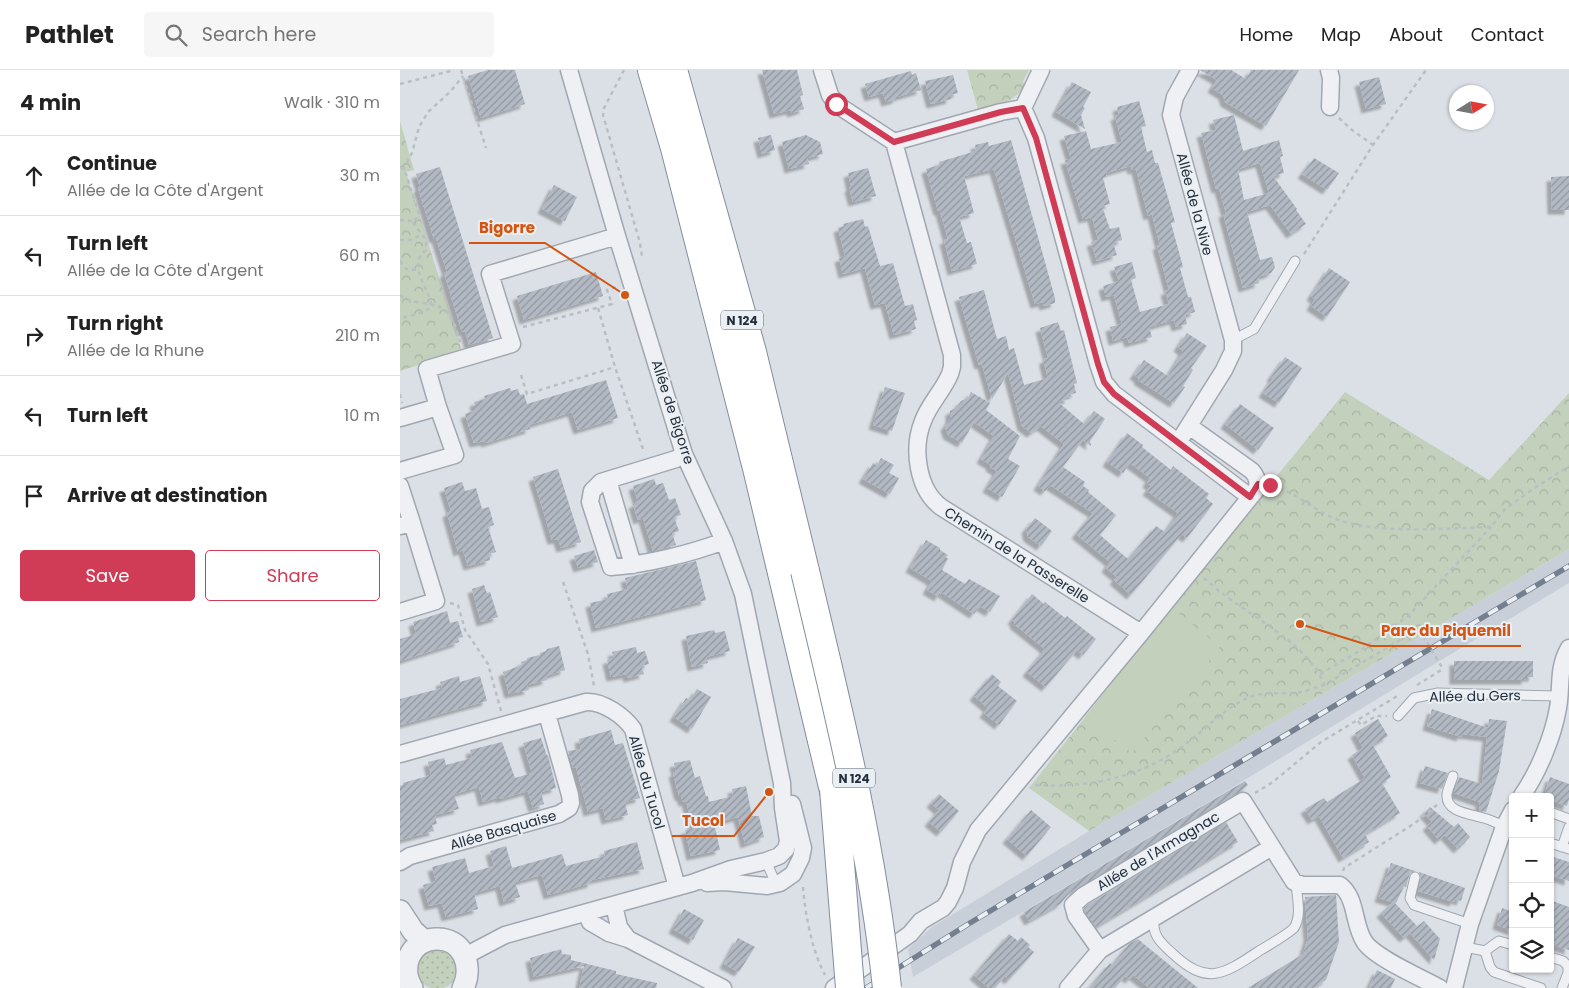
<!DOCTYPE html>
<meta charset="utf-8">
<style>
body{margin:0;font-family:Poppins,sans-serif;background:#f6f6f6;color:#222}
.controls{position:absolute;right:15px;bottom:15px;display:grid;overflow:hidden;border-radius:5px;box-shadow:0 1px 4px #0004}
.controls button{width:45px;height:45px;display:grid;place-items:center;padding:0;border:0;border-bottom:1px solid #e0e0e0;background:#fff;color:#222;font:25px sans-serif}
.compass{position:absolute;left:1049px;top:15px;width:45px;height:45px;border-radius:50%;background:#fff;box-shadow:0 1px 4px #0004;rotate:79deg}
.stop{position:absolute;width:15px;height:15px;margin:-11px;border:4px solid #d03b56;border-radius:50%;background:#fff}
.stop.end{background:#d03b56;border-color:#fff;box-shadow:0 1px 5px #0008}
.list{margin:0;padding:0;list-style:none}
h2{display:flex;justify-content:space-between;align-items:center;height:65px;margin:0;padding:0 20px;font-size:21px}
h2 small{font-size:16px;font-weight:400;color:#767676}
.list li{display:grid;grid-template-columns:32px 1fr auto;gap:15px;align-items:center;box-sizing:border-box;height:80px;padding:0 20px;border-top:1px solid #e0e0e0}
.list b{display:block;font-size:19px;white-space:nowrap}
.list p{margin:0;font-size:16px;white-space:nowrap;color:#767676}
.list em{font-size:16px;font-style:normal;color:#767676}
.actions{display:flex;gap:10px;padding:15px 20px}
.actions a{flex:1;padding:11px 0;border:1px solid #d03b56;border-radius:5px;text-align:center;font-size:18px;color:#d03b56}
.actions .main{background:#d03b56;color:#fff}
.icon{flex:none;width:28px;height:28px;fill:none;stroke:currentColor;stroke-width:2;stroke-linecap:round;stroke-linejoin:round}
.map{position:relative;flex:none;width:1169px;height:918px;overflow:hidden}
header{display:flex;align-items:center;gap:30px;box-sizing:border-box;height:70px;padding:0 25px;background:#fff;border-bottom:1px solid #e0e0e0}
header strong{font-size:24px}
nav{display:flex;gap:28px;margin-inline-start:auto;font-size:18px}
.search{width:350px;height:45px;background:#f6f6f6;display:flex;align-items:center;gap:12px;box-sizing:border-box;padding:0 18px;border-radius:5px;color:#767676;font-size:19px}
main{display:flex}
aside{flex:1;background:#fff}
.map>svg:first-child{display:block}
</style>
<header>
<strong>Pathlet</strong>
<div class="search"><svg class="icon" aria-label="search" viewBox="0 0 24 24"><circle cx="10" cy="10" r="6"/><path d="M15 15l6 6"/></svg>Search here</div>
<nav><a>Home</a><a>Map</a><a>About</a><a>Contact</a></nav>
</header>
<main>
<aside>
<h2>4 min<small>Walk · 310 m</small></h2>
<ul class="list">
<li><svg class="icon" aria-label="ahead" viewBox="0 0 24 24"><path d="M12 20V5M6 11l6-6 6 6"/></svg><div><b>Continue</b><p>Allée de la Côte d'Argent</p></div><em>30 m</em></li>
<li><svg class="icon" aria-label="left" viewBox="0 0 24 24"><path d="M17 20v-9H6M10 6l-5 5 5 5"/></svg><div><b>Turn left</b><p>Allée de la Côte d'Argent</p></div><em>60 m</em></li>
<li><svg class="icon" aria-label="right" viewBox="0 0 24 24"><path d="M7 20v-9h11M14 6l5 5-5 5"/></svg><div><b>Turn right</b><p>Allée de la Rhune</p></div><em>210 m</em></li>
<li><svg class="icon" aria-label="left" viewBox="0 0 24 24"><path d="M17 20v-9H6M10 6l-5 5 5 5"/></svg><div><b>Turn left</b></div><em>10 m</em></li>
<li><svg class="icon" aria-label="arrive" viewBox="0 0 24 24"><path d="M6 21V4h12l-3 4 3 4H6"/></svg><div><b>Arrive at destination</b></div></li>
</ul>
<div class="actions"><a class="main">Save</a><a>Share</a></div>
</aside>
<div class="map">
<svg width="1169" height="918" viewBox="0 0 1169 918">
<defs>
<pattern id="grass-dots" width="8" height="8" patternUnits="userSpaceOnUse" patternTransform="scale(1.25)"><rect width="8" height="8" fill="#c2d0bc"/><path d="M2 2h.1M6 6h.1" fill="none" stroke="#a7b3a2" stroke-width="1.8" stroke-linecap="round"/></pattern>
<pattern id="forest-crowns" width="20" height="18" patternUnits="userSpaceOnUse" patternTransform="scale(1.25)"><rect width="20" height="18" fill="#c2d0bc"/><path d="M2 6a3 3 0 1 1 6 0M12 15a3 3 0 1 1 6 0" fill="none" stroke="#a7b3a2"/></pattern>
<pattern id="building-hatch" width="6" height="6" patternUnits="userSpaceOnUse" patternTransform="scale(1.25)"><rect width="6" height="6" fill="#b2b9c3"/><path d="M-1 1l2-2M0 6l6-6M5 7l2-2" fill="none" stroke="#9197a0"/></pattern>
<filter id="shadow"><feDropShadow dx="-4.5" dy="4.5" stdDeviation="1" flood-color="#0004"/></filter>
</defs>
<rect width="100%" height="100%" fill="#dbe0e6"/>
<path fill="#c9cfd8" d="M1169,479v34l-141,85 -203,124 -312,185 -5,-28 24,-22 157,-96z"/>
<path fill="url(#grass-dots)" d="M17 899a20 20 0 1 1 40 0a20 20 0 1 1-40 0Z"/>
<path fill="url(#forest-crowns)" d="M567,0h62l-6,11 2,6c-16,18 -25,17 -47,23z
M0,51l14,49 -8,2 56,179 -62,20z
M945,322l144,88 80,-87v156l-480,282 -60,-43 205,-259z"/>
<path fill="#c2d0bc" d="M771,537l49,40 -88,106 -47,-36z"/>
<path fill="url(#building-hatch)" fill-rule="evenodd" filter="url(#shadow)" d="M88,0h27l10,34 -44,14 -13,-42z
M362,0h35l6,25 -3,1 4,13 -12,4 -1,-3 -17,4z
M800,0h31l15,9 5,-9h48l-33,56 -41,-24 -2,-7 -11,-7 5,-8z
M511,1l1,4 4,-2 5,17 -24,7v2l-11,3 -3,-9 -14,4 -4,-13z
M553,5l5,18 -8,2 1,4 -20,5 -6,-23z
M979,7l7,27 -20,5 -7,-27z
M672,12l19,10 -8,15 2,1 -4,7 4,14 -29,-17z
M739,31l7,25 -5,1 6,25 5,-2 3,13h3l17,59 -4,1 12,44 -3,1 8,29h3l4,15 -10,3 2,9 -11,3 -2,-7 -25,7 3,10 -23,6 -2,-6 -14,4 -3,-14 12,-3 -8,-29 -8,2 -3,-11 16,-5 -5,-14 18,-5 4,16 -5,2 9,32 29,-8 -4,-13 4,-1 -12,-45h3l-8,-31 -4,2 -12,-47 -4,1 -1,-4 -25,7 1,4 -4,1 7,26 -8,2 8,23 9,-2 3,13 -9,3 4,12 -20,6 -6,-19 7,-2 -6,-23 -9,2 -18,-59 6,-1 -7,-23 22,-5 5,18 31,-7 -7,-26 4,-1 -2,-8z
M834,45l9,36 36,-11 4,16 -3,1 4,16 -11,3 24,33 -1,1 10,14 -15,10 -21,-29 -23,7 13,48 12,-3 3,10 -4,6 -13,4 1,6 -16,5 -20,-75h3l-7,-25 -3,1 -15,-56 15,-3 -3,-10zM860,93l9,30 -25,7 -6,-31z
M371,65l4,15 -13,4 -4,-16z
M406,65l14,7 3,12 -16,4 2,6 -20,5 -7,-27z
M611,70l44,158v5l-11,3 -1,-4 -8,2 -41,-135 -30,7 10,37 -15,4 8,26 4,-1 6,22 -25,7 -8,-31 4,-1 -8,-28h-2l-12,-42 13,-4v-3l37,-11 -1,-6 13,-3 1,4z
M914,88l25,15 -12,17 -25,-16z
M40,97l53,171 -24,7 -4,-14 -3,1 -18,-59 3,-1 -11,-34 -2,1 -16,-51 2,-1 -4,-13z
M468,98l8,28 -23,6 -4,-14 2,-1 -3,-14z
M1169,106v34h-17l-1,-33z
M154,115l23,12 -12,24 -23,-12z
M463,149l2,8 3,-1 12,40 13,-3 12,43 8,-2 4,16 -3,1 2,8 -22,6 -9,-32 -10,2 -10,-37 -22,6 -4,-16 6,-2 -7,-28 6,-2 -1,-2z
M929,198l21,14 -23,35 -16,-11 4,-7 -4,-3z
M196,202l7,24 -79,24 -7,-24z
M584,220l13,49 9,-3 3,14 5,-2 10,37 24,-7 -4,-15v-4l4,-1 -8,-30 18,-6 3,9 3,-1 13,53 -3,1 2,9 -8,2 1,4 -11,3 26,22 10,-13 11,8 -15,22 1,5 -8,-6 -20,27 22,15 -2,4 6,4 -1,2 28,23 -16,20 28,24 28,-33 9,6 13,-19 -31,-22 4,-5 -4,-3 3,-5 -20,-15 -7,10 -16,-11 20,-29 16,12 -1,2 29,23 2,-4 36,28 -3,4 7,6 -26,34 -5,-4 -51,61 -17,-15 3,-3 -11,-9 4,-6 -34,-28 17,-21 -43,-28 -5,6 -7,-5 26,-42 -23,-18 -10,7 -9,-7 -14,-53 -16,26 -10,-35 -3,1 -20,-68z
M787,263l20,13 -16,22 2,2 -10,16 2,1 -11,16 -36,-23 1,-2 -5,-3 10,-15 24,16 15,-25 -5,-4z
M885,287l17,11 -23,35 -16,-10 10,-15 -2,-1z
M206,310l12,38 -40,12 -6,-18 -43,13 1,4 -44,14 -1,-2 -11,2 -9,-29 11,-4 -2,-8 11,-3 -1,-3 26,-8 1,3 7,-2 2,6 4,-1 3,10z
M485,317l20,6 -13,38 -19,-6z
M571,322l19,11 -4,7 34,26 -12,23 12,7 -18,31 -15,-9 10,-17 -7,-4 1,-2 -10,-6 13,-23 -20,-14 -12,21 -14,-8 -3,-8 5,-8v-8l6,-3 5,-7 7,-3z
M840,334l34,24 -16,22 -33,-26z
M481,388l13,7 -5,8 10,5 -9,16 -27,-15 10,-16 4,3z
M158,399l23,73 -20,6 -3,-9 -6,1 -19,-63z
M254,409l2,6 7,-2 6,17 6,-2 6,17 -7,2 5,14 -7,2 4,12 -23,6 -10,-33 -5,2 -5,-16 5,-2 -5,-16z
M62,412l3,9 11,-3 6,21 7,-2 5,18 -6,2 8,25 -7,2 1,6 -22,6 -5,-16 -5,2 -11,-39 4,-2 -7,-23z
M635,448l17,13 -11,15 -13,-9 -2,-8z
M526,470l14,8v2l8,5 -2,2 2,2 -6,11 23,14 4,-5 31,17 -10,16 -10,-6 -6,8 -33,-22 -2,5 -12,-7 5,-9 -22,-13z
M194,480l4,12 -20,6 -4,-12z
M296,491l10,39 -110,28 -6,-25 18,-4 -1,-5 21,-5 -3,-11z
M84,515l3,8 3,-1 8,25 -17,5 -9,-33z
M632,524l12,10 1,-2 20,16 2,-2 29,23 -13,16 -6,-5 -31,37 -19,-15 18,-23 -31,-25 1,-2 -3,-2z
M47,541l3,12 8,-2 5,16 -5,1 1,4 -59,19v-22l16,-5 -3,-12z
M314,560l1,3 10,-2 5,20 -24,6 2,6 -16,4 -6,-31z
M159,576l6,24 -19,6 1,4 -20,5 2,5 -20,4 -6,-22 19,-7 -1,-3 6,-2v-2l13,-3v-2l6,-2 1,-2z
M236,577l1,6 8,-2 4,13 -8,2 3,8 -16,4 -1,-4 -16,3 -4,-17 7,-2 -2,-6z
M1054,591h79v16h-7v3h-72z
M592,604l9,8 -3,4 19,15 -18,24 -15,-12 4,-5 -14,-12z
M59,606l1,6 20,-6 7,25 -87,24v-26l42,-11 -2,-6z
M297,619l14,8 -19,32 -18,-12 12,-19 4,2z
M1032,639l56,19 1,-9 18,2 -8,50 -13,41 -7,-2 1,-8 -26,-9 5,-16 23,7 5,-47 -25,-3 -1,3 -34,-11z
M978,649l10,17 -15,9 18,32 -9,6 18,30 -35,21 4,8 -26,16 -24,-42 -7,4 -7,-11 19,-11 3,4 38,-24 -13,-23 11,-7 -8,-15z
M211,660l4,15 8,-2 17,55 -15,4 3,13 -22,5 -3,-12 -15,4 -12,-45 -3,1 -5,-17 13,-2 -2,-10z
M141,668l6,18 1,-1 8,33 -15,4 3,12 -11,4 -5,-17 -28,8v-2l-17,5 -4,-15 -25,7 5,15 -24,6 2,9 -5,1 2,6 -34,9v-54l3,-1v-2l28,-8 -3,-13 16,-4 2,7 26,-7 -2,-8 32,-8 13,36 17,-5 -9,-30z
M290,690l5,18 5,-2 6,20h2l1,6 24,-6 -1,-7 14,-3 6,30h7l5,21 -19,7 -7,-27 -24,6 6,27 -29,6 -6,-26 8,-2 -7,-27 -3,1 -2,-6h-2l-6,-23 3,-1 -2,-9z
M1025,696l23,7 -6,16 -22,-6z
M1150,707l19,7v15l-2,7 -17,-6v-3h-6z
M845,711l3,4 -7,6 -168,100 -1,-1 -12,14 -31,17 -5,-9z
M539,724l20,17 -18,21 -12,-10 10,-12 -8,-7z
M1030,737l24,20 4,-4 12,14 -12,12 -13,-14 -6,5 -12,-14 5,-4 -8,-9z
M631,740l20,17 -24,29 -20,-17z
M826,752l12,20 -142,85 -11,-15 -1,-4 5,-4z
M237,772l7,27 -52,11v3l-44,12 -6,-20 -27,7 5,15 -16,5 -4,-16 -26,7 4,16 -32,8 -4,-14 -13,3 -6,-21 13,-4 -4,-14 33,-9 4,15 25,-7 -4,-15 16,-5 6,22 50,-14 4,12 39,-10 -1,-5z
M1150,786l19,6v19l-19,-6z
M991,793l24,8 -5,2 -4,14 -2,-1 -8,17 -2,-1 23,24 -4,4 11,-9 16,18 -6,21 -24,-27 -6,5 -23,-25 12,-11 -14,-4z
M1019,802l46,16 -4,13 -6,-2 -1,3 -36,-11 3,-13z
M936,825l3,47 -13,38 -13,8h-65l55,-34 5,-16 -3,-41z
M1150,830l19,7v43l-19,-6z
M1102,838l11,4v19l-16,-6z
M284,839l20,11 -11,20 -20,-11z
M609,864l9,7 3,-4 9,8 -2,2 6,5 -25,28 -4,-4 -10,12h-6l-15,-13z
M338,868l17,9 -16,25 -15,-8z
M738,869l7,6 53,43h-48l-17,-13 -3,4 -5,-3 -10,12h-26l21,-25 2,2 17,-21z
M161,879l1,5 9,1v5l45,11v3l41,9 -1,5h-77l5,-22 -50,11 -4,-19z
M977,900l18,9 -4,9h-22z"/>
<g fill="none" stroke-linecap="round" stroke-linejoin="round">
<g stroke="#a1a7b0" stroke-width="11">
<path id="service" d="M833,270l21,-11 41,-68
M998,646l16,-18 24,-5 121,3
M1053,706c-2,6 -5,12 -6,18 -2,20 28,20 40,25 9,3 17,8 26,11
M1150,742l19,7
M1150,773l19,6
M1162,777l7,-20
M366,791l10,23
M1015,807l-5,21 4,7 56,19
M754,848c-2,17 6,24 18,35 35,33 51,22 87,-2 11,-7 25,-14 35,-23 8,-13 3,-30 2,-45
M1065,877l20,4 14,-10 14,4
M1085,881l5,16 4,5 47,16
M1150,887l13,4 5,5v7l-6,15"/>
</g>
<g stroke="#a1a7b0" stroke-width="19">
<path id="minor" d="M422,0l8,25 6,9 58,38 107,-30 22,-4 18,-38
M929,0l2,8 -1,29
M623,38l13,30 62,226 6,18 10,12 136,103
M494,72l58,213v12l-2,7c-7,17 -21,30 -27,47 -11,27 -6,68 18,86l200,126
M38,337l-11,-38 85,-25 -22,-70 127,-38
M0,348l38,-11 17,48 -55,16
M783,365l41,-65 9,-19v-11l-62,-225 4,-18 15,-27
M284,384l-8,5 -75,23 -9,9 -2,11 21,65c33,-2 82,-14 113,-26
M208,410l25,85
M0,416l12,37 -12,3
M0,542l36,-11 -24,-78
M0,684l186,-52c17,-1 38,14 47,27l44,158
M1121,727c17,-24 32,-60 37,-89 4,-22 -1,-39 11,-60
M0,792l10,-6 149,-42 10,-6 2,-5 -1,-8 -23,-81
M307,813l17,-1 43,4 13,-3 13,-9 8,-16 2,-10 -11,-44
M214,835l5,22 9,12
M187,843l3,9 19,11 19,6 95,49
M700,880l-24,-34 -3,-11 10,-9 160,-95 51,81 9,3h37c17,13 13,39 24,56 9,16 58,37 76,47
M65,886l40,-21 187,-52 39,-14 35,-8 13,-5 7,-7 2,-8 -5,-33 -1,-25 -39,-189 -19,-53 -40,-87 -67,-218 -48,-166
M434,918l76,-54 11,-13 22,-13 5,-6 7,-14 7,-26 16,-32 163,-197 115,-143c3,-8 1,-13 -4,-19l-63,-45
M668,918l32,-38 172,-103
M1054,918l16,-64 34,-97 9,-17"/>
</g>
<g stroke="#a1a7b0" stroke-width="24">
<path id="tertiary" d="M0,841l13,20 11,10
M12,918c-12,-20 -3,-47 23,-49 28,-2 39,28 28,49"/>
</g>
<g stroke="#828e9d" stroke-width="30">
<path id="trunk" d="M252,0l23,78 82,320 82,344
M273,0l79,282 53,219"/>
</g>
<path stroke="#babec4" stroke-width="2.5" stroke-dasharray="4 4" stroke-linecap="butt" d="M61,0l25,78
M224,0l-20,38 -1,7 37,128 2,13 -1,2
M0,14l54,-14
M939,48l13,12 21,15
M0,96l6,8 13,40 -4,6 -3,1 14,19v10c-19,14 1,35 5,54l-1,4c-9,6 -19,8 -30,10
M3,100l9,-17 7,-26 9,-15 22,-20 13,-16
M0,150l12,1
M0,170h11l11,-6
M904,184l69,-109 53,-75
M0,191l6,8 12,1
M0,225c7,6 13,6 22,8 30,3 31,16 39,42
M198,238l17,59 29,85
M123,257l89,-23 -5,-14 10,-3
M121,305l6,19 88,-27
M0,324l2,9
M872,415c23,7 41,25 64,34 42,16 110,9 155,8l13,-17 29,-21 36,-23
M804,508c34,33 102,61 120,106
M163,512l25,72 6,32
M50,533l8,2 7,25 23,34 13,47
M920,604l41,-24 47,-34 83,-89
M1017,615l26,-16
M958,651l3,4 15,-9h11
M635,715c56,3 108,-8 152,-42 18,-14 38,-34 58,-44 16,-8 33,-5 49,-6 11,-1 20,-5 30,-8l95,-56
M855,723l18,-11 48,-40 78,-47
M943,801l1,-3 71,-45 23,-19
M403,817c2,27 9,64 22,88"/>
<use href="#service" stroke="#eef0f4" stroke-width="9"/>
<use href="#minor" stroke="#eef0f4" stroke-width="16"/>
<use href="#tertiary" stroke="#eef0f4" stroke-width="21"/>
<use href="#trunk" stroke="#fff" stroke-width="28"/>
<g stroke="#748090" stroke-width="5.5">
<path id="rail" d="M466,918l104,-65 599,-357"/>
</g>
<use href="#rail" stroke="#eaeff4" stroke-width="4" stroke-dasharray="11" stroke-linecap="butt"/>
<g stroke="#828e9d" stroke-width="30" stroke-linecap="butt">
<path id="trunk-bridge" d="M405,501c33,138 67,275 82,417
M434,719l16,199"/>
</g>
<path stroke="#babec4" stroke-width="2.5" stroke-dasharray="4 4" stroke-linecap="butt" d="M1019,559l24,40"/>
<use href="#trunk-bridge" stroke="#fff" stroke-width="28"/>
</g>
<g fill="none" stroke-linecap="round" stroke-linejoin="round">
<path stroke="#d03b56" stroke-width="6" d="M436,34l58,38 107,-30 22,-4 13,30 62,226 6,18 10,12 136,103 8,-13 12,1"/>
</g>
<g text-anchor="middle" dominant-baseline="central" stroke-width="4" stroke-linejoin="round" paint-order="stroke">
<g fill="#eaeff4" stroke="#606873" stroke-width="1">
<rect x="321" y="240.5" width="42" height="19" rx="4"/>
<rect x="433" y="698.5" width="42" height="19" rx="4"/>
</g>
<g font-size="12" font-weight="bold" fill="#252e3c">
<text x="342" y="250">N 124</text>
<text x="454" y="708">N 124</text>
</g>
<g font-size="14" fill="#252e3c" stroke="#eaeff4">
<text transform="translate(795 134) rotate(75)">Allée de la Nive</text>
<text transform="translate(273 342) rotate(72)">Allée de Bigorre</text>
<text transform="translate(617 485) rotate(32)">Chemin de la Passerelle</text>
<text transform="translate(1075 626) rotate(-1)">Allée du Gers</text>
<text transform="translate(247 712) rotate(74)">Allée du Tucol</text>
<text transform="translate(103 760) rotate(-16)">Allée Basquaise</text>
<text transform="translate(758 781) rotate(-31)">Allée de l'Armagnac</text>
</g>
</g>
<path fill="none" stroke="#d45511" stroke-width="2" d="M225 225L145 173H69M900 554L971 576H1121M369 722L334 766H272"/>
<g fill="#d45511" stroke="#eaeff4" stroke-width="2">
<circle cx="225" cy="225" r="5"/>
<circle cx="900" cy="554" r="5"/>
<circle cx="369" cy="722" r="5"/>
</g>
<g font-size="15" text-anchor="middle" font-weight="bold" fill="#d45511" stroke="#eaeff4" stroke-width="4" stroke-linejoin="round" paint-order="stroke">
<text x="107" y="163">Bigorre</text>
<text x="1046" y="566">Parc du Piquemil</text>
<text x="303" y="756">Tucol</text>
</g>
</svg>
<div class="controls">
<button>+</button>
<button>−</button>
<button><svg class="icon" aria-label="locate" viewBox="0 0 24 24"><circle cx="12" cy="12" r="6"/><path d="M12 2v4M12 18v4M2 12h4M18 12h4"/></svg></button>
<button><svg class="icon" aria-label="layers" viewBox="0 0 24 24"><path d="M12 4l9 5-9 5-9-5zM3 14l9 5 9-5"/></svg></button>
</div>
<svg class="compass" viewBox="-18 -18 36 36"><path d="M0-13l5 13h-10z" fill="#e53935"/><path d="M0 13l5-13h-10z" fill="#767676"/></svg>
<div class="stop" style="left:436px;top:34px"></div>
<div class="stop end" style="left:870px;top:415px"></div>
</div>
</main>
